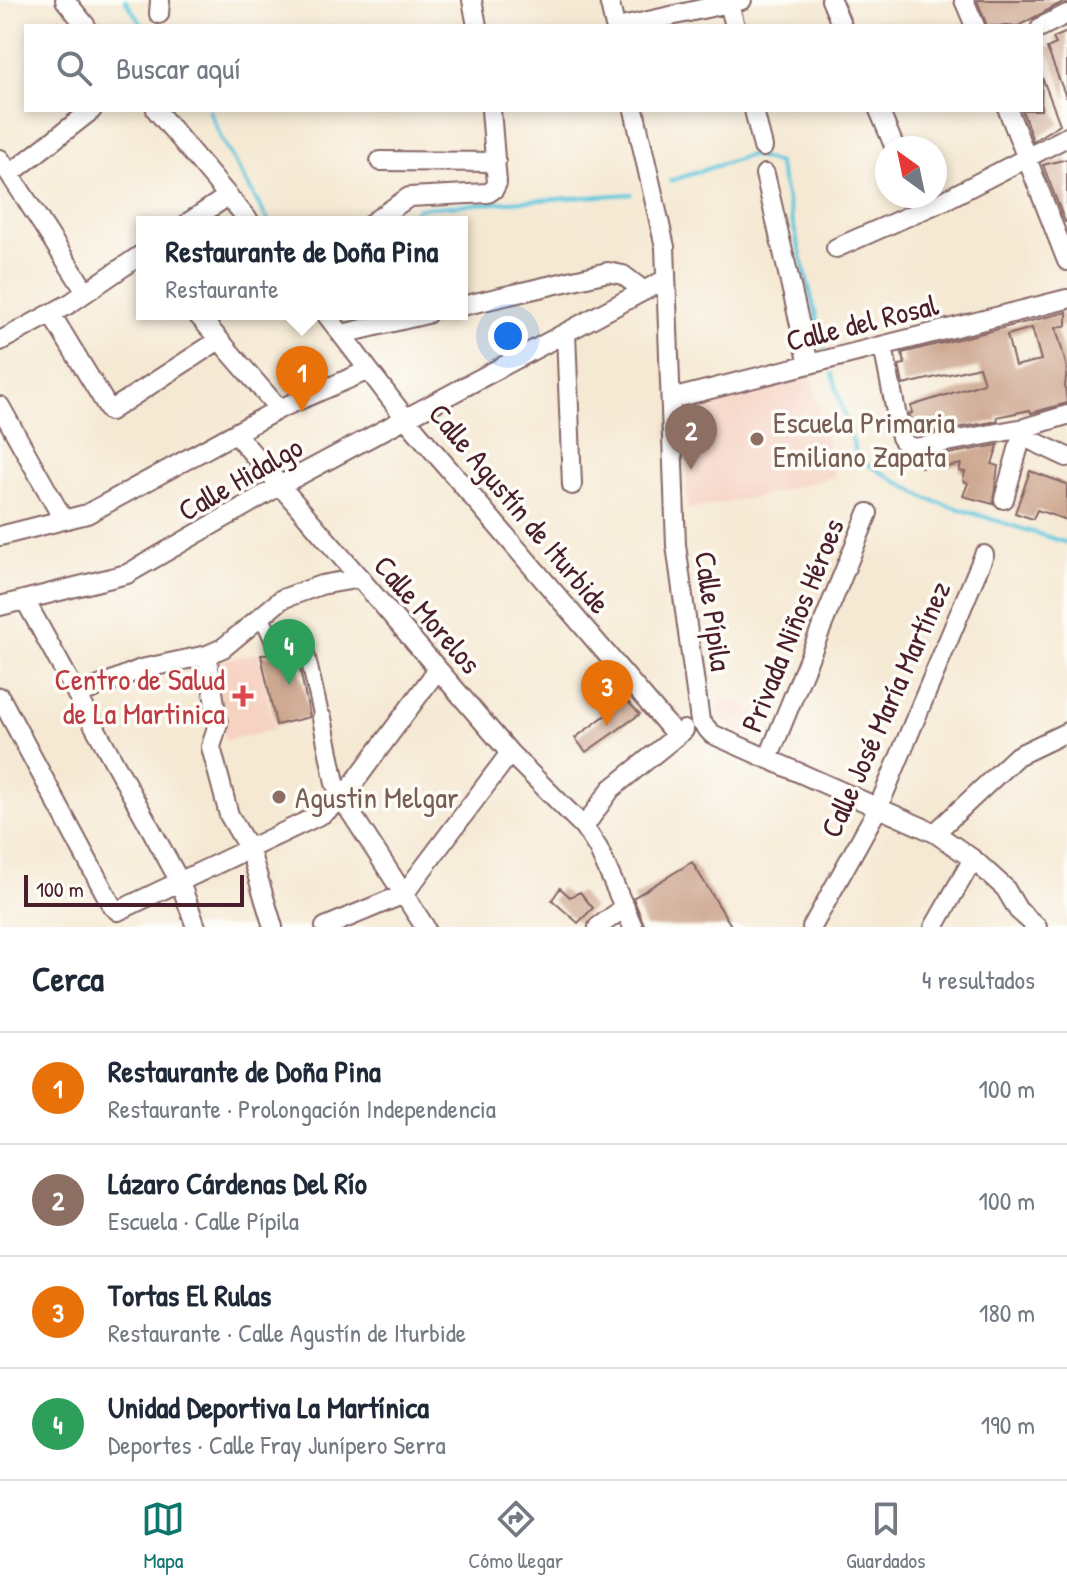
<!DOCTYPE html>
<html lang="es">
<meta charset="utf-8">
<style>
body{margin:0;font-family:"Patrick Hand",sans-serif;background:#f2f2f3;color:#1f2937}
.compass{position:absolute;left:875px;top:136px;width:72px;height:72px;border-radius:50%;background:#fff;box-shadow:0 4px 12px #0003;rotate:327deg}
.scale{position:absolute;left:24px;bottom:20px;width:220px;box-sizing:border-box;padding-left:8px;border:4px solid #4a1f2b;border-top:0;font-size:22px;line-height:28px;white-space:nowrap;color:#4a1f2b;-webkit-text-stroke:6px #fdfcf7;paint-order:stroke}
.you{position:absolute;left:508px;top:336px;width:28px;height:28px;margin:-20px;border:6px solid #fff;border-radius:50%;background:#1a73e8;box-shadow:0 0 0 12px #1a73e833}
.badge{display:grid;place-items:center;width:52px;height:52px;border-radius:50%;background:#0f766e;color:#fff;font-size:26px;font-weight:700}
.pin{position:absolute;translate:-50% -66px;filter:drop-shadow(0 2px 4px #0008)}
.pin::after{content:'';position:absolute;top:42px;width:28px;height:24px;background:inherit;clip-path:polygon(0 0,100% 0,50% 100%)}
.popup{position:absolute;left:136px;top:216px;width:332px;height:104px;box-sizing:border-box;display:grid;place-content:center;border-radius:0px;background:#fff;filter:drop-shadow(0 2px 6px #0005);font-size:26px;white-space:nowrap;color:#747a83}
.popup b{font-size:30px;color:#1f2937}
.popup::after{content:'';position:absolute;left:50%;top:100%;margin-left:-16px;border:16px solid transparent;border-top-color:#fff}
.list{margin:0;padding:0;list-style:none}
h2{display:flex;justify-content:space-between;align-items:center;height:104px;margin:0;padding:0 32px;font-size:34px}
h2 small{font-size:26px;font-weight:400;color:#747a83}
.list li{display:grid;grid-template-columns:52px 1fr auto;gap:24px;align-items:center;box-sizing:border-box;height:112px;padding:0 32px;border-top:2px solid #e0e1e3}
.list b{display:block;font-size:30px;white-space:nowrap}
.list p{margin:0;font-size:26px;white-space:nowrap;color:#747a83}
.list em{font-size:26px;font-style:normal;color:#747a83}
.icon{flex:none;width:44px;height:44px;fill:none;stroke:currentColor;stroke-width:2;stroke-linecap:round;stroke-linejoin:round}
.map{position:relative;flex:none;width:1067px;height:927px;overflow:hidden}
.search{position:absolute;background:#fff;box-shadow:0 4px 12px #0003;left:24px;right:24px;top:24px;height:88px;display:flex;align-items:center;gap:20px;box-sizing:border-box;padding:0 28px;border-radius:0px;color:#747a83;font-size:30px}
.sheet{height:552px;background:#fff}
nav{display:flex;justify-content:space-around;align-items:center;box-sizing:border-box;height:112px;border-top:2px solid #e0e1e3;background:#fff;font-size:22px;color:#747a83}
nav a{display:grid;justify-items:center;gap:4px}
nav .on{color:#0f766e}
.map>svg:first-child{display:block}
</style>
<div class="map">
<svg width="1067" height="927" viewBox="0 0 1067 927">
<rect width="100%" height="100%" fill="#fdfcf7"/>
<filter id="ink" filterUnits="userSpaceOnUse"><feTurbulence type="fractalNoise" baseFrequency=".0125" numOctaves="2"/><feDisplacementMap in="SourceGraphic" scale="16" xChannelSelector="R" yChannelSelector="G"/><feConvolveMatrix kernelMatrix="1 2 1 2 8 2 1 2 1" color-interpolation-filters="sRGB"/></filter>
<filter id="wash" filterUnits="userSpaceOnUse"><feTurbulence type="fractalNoise" baseFrequency=".006" numOctaves="4" result="noise"/><feDisplacementMap in="SourceGraphic" scale="32" xChannelSelector="R" yChannelSelector="G"/><feGaussianBlur stdDeviation="1.8" result="paint"/><feColorMatrix in="noise" values="0 0 0 0 0 0 0 0 0 0 0 0 0 0 0 0 0 1.4 0 .05"/><feComposite in="paint" operator="in"/></filter>
<g filter="url(#wash)">
<rect width="100%" height="100%" fill="#f5e9d3"/>
<path fill="#f6d2c3" d="M810,373l25,103 -73,20 -75,14v-108z
M259,653l15,76 -49,12 -13,-79z
M719,697l49,19 -15,25 -34,-20z"/>
<g fill="none" stroke-linecap="round" stroke-linejoin="round">
<path stroke="#61c7de" stroke-width="4" d="M125,0l18,26
M209,110l14,32 46,80
M670,181l80,-26 28,8 46,185
M406,222l13,-14 212,-14
M832,374l26,85 70,40 139,44"/>
</g>
<g id="blocks">
<path fill="#c99f85" fill-rule="evenodd" d="M977,0h90l-49,26h-31z
M1067,32v65h-1l-19,-49 9,-4 -3,-6z
M1042,77l18,47 -27,17 -11,-31h19z
M1067,159v62l-2,1 -22,-57z
M1067,312v13l-11,3 11,40 -2,19 2,16 -36,10 -1,-3 -33,7 1,4 -84,14 -5,-21 3,-1 -1,-7 73,-23 -5,-16 -76,18 -4,-20 6,-1 -3,-11zM1032,328l9,32 -26,6 -8,-31z
M998,445l-6,19 6,2 -5,38 -30,-8 5,-13 -5,-2 2,-9 -6,-1 2,-7 -19,4 -2,-5 -19,4 -1,-8z
M1030,471l37,13v36l-30,-10 -4,9 -18,-6z
M296,651l14,66 -34,8 -15,-70 26,-1z
M626,700l14,14 -54,38 -11,-14z
M692,862l40,65h-87l-12,-29z
M560,888l10,9 10,-5 13,16 -15,15 -26,-23z"/>
</g>
</g>
<g filter="url(#ink)">
<use href="#blocks" fill-opacity="0" stroke="#866666" stroke-width="2"/>
<g fill="none" stroke-linecap="round" stroke-linejoin="round">
<g stroke="#866666" stroke-width="18">
<path id="pedestrian" d="M261,615l13,29h12l17,-7 19,81"/>
</g>
<g stroke="#866666" stroke-width="22">
<path id="minor" d="M65,0l21,26
M472,0l5,26
M609,0l6,26
M728,0l7,26
M831,0l11,26
M964,0l11,26
M159,14l1,-14
M626,26l116,-26
M1041,27l26,-13
M156,110l94,112
M634,110l31,137 11,298 24,176 12,13 223,99 38,26 32,29 13,22 19,17
M754,110l9,37
M879,110l16,38
M1008,110l59,151
M0,159l86,133
M380,161l116,1
M10,174l82,-64
M765,174l44,190
M189,222l39,-26
M373,222l36,-25 79,-4 6,-4 3,-6 -6,-73
M836,248l109,-48 122,-63
M462,306l146,-34 15,3 21,16
M51,314l59,97 109,-71
M197,314l82,95
M326,314l80,105 270,316
M566,333l6,152
M342,334l85,-20
M0,341l69,-37 73,-50
M883,346l18,91 5,8 8,3 110,-20 43,-13
M671,399l396,-100
M0,406l63,113
M235,433l275,320 74,74 14,21 35,79
M1022,436l45,21
M1004,499l20,-71
M0,536l87,-22 192,-105 90,-39
M25,600l155,282 16,45
M0,606l127,-32 154,-89 385,-206
M207,655l11,68 -7,24 18,68 21,36 23,76
M77,695l64,-26 66,-14 16,-7 59,-49 39,-14 40,-7
M0,697l112,209 6,5 206,-98 18,-14 96,-130
M322,718l13,65 7,16 83,128
M768,759l100,-246
M584,827l27,-38 73,-59
M935,833l82,-77 50,-24
M325,927l79,-33 106,-141
M598,927l27,-20
M812,927l66,-119 106,-253
M934,927l39,-68"/>
</g>
<use href="#pedestrian" stroke="#fff" stroke-width="14"/>
<use href="#minor" stroke="#fff" stroke-width="18"/>
</g>
</g>
<g fill="#8d6e63" stroke="#fdfcf7" stroke-width="3">
<circle cx="757" cy="439" r="8"/>
<circle cx="279" cy="797" r="8"/>
</g>
<path fill="#e0444e" stroke="#fdfcf7" stroke-width="3" d="M239 684h8v8h8v8h-8v8h-8v-8h-8v-8h8z"/>
<g text-anchor="middle" dominant-baseline="central" stroke-width="7" stroke-linejoin="round" paint-order="stroke">
<g font-size="30" fill="#4a1f2b" stroke="#fdfcf7">
<text transform="translate(862 322) rotate(-14)">Calle del Rosal</text>
<text transform="translate(240 478) rotate(-30)">Calle Hidalgo</text>
<text transform="translate(520 508) rotate(50)">Calle Agustín de Iturbide</text>
<text transform="translate(714 611) rotate(82)">Calle Pípila</text>
<text transform="translate(428 614) rotate(49)">Calle Morelos</text>
<text transform="translate(792 625) rotate(-68)">Privada Niños Héroes</text>
<text transform="translate(885 709) rotate(-66)">Calle José María Martínez</text>
</g>
<g font-size="30" fill="#785e54" stroke="#fdfcf7" text-anchor="start">
<text x="773" y="422">Escuela Primaria<tspan x="773" dy="34">Emiliano Zapata</tspan></text>
<text x="295" y="797">Agustin Melgar</text>
</g>
<g font-size="30" fill="#be3a42" stroke="#fdfcf7" text-anchor="end">
<text x="225" y="679">Centro de Salud<tspan x="225" dy="34">de La Martinica</tspan></text>
</g>
</g>
</svg>
<svg class="compass" viewBox="-18 -18 36 36"><path d="M0-13l5 13h-10z" fill="#e53935"/><path d="M0 13l5-13h-10z" fill="#747a83"/></svg>
<div class="scale">100 m</div>
<div class="you"></div>
<div class="pin badge" style="left:302px;top:412px;background:#e8710a">1</div>
<div class="popup"><b>Restaurante de Doña Pina</b>Restaurante</div>
<div class="pin badge" style="left:691px;top:470px;background:#8d6e63">2</div>
<div class="pin badge" style="left:607px;top:726px;background:#e8710a">3</div>
<div class="pin badge" style="left:289px;top:685px;background:#2e9e5b">4</div>
<div class="search"><svg class="icon" aria-label="search" viewBox="0 0 24 24"><circle cx="10" cy="10" r="6"/><path d="M15 15l6 6"/></svg>Buscar aquí</div>
</div>
<section class="sheet">
<h2>Cerca<small>4 resultados</small></h2>
<ul class="list">
<li><span class="badge" style="background:#e8710a">1</span><div><b>Restaurante de Doña Pina</b><p>Restaurante · Prolongación Independencia</p></div><em>100 m</em></li>
<li><span class="badge" style="background:#8d6e63">2</span><div><b>Lázaro Cárdenas Del Río</b><p>Escuela · Calle Pípila</p></div><em>100 m</em></li>
<li><span class="badge" style="background:#e8710a">3</span><div><b>Tortas El Rulas</b><p>Restaurante · Calle Agustín de Iturbide</p></div><em>180 m</em></li>
<li><span class="badge" style="background:#2e9e5b">4</span><div><b>Unidad Deportiva La Martínica</b><p>Deportes · Calle Fray Junípero Serra</p></div><em>190 m</em></li>
</ul>
</section>
<nav>
<a class="on"><svg class="icon" aria-label="map" viewBox="0 0 24 24"><path d="M3 6l6-2 6 2 6-2v14l-6 2-6-2-6 2zM9 4v14M15 6v14"/></svg>Mapa</a>
<a><svg class="icon" aria-label="directions" viewBox="0 0 24 24"><path d="M12 3l9 9-9 9-9-9zM9 14v-3h6M13 9l2 2-2 2"/></svg>Cómo llegar</a>
<a><svg class="icon" aria-label="saved" viewBox="0 0 24 24"><path d="M7 4h10v16l-5-4-5 4z"/></svg>Guardados</a>
</nav>
